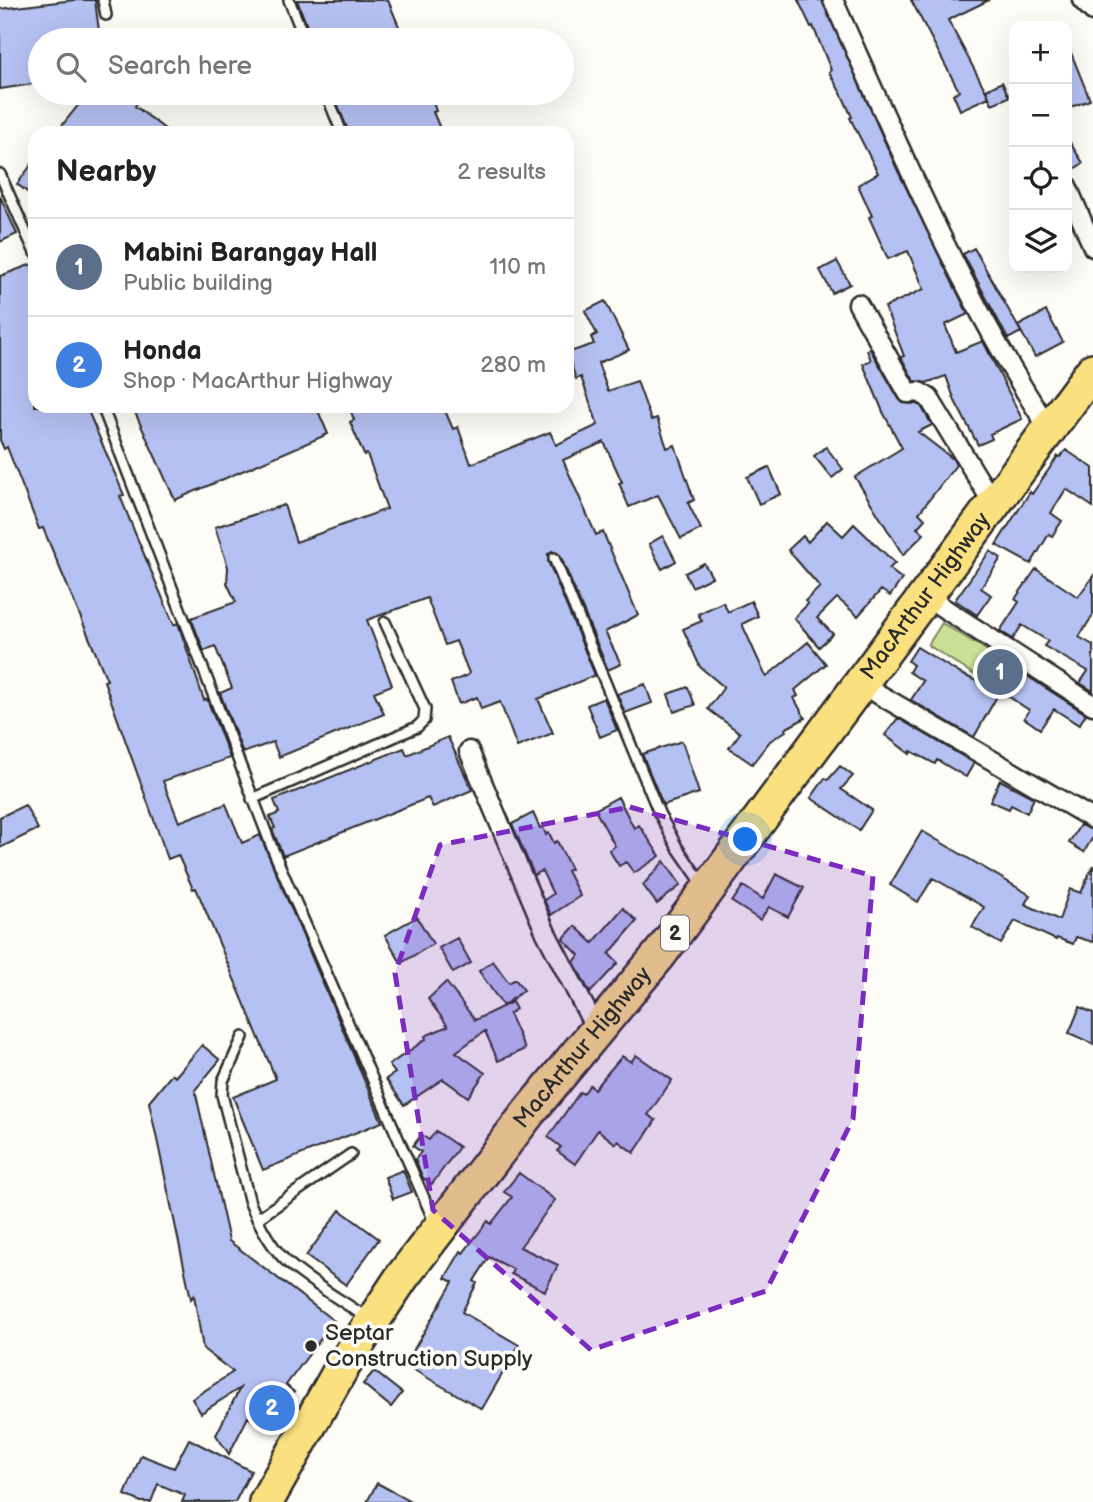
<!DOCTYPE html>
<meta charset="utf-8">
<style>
body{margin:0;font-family:"Balsamiq Sans",sans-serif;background:#f2f2f2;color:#222}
.controls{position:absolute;right:21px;top:21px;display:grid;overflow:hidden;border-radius:14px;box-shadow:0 7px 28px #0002}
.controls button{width:63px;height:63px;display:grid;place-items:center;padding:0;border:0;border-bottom:2px solid #e0e0e0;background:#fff;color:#222;font:35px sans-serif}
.you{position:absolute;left:746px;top:840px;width:24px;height:24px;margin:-18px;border:5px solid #fff;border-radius:50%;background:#1a73e8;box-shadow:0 0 0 10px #1a73e833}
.badge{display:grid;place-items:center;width:46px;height:46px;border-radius:50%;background:#2b2b2b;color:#fff;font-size:23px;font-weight:700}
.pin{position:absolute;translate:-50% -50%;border:4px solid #fff;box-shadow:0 2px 7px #0006}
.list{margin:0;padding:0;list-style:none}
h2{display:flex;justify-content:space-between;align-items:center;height:91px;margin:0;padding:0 28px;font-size:30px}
h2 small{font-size:23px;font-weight:400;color:#767676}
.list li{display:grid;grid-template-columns:46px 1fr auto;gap:21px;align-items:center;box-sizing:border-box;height:98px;padding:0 28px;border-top:2px solid #e0e0e0}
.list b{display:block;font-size:26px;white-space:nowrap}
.list p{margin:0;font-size:23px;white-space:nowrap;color:#767676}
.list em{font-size:23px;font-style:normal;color:#767676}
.icon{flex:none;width:38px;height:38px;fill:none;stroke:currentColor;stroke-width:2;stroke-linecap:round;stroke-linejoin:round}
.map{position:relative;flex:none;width:1093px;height:1502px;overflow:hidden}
.search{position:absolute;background:#fff;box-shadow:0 7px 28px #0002;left:28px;top:28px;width:546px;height:77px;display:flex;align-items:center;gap:18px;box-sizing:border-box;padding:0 24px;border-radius:38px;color:#767676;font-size:26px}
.panel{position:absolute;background:#fff;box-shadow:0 7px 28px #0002;left:28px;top:126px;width:546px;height:287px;border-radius:21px}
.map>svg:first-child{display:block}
</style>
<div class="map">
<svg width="1093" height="1502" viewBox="0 0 1093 1502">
<rect width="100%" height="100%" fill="#fdfcf7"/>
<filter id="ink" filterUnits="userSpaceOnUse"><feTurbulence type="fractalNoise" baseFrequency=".0143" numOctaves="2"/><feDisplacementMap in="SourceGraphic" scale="14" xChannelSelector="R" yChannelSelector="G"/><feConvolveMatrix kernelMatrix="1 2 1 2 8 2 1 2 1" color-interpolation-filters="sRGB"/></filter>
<g filter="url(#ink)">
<path fill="#cbe096" stroke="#7b8660" stroke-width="2" d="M942,623l46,28 -15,23 -45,-29z"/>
<path fill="#b5c1f2" stroke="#2b2b2b" stroke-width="2" d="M74,0h21l4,31 -59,7v45l-40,6v-80z
M297,0h91l14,34 -16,6h-69l-10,-14z
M798,0h24l75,169 71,145 -23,11 11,27 27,-11 39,78 -32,15 2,5 -14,6 -23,-44 -9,-25 -20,7 -12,-2 -13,-24 3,-1 -19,-49 39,-18 -16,-38 -20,8 -19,-42 3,-1 -14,-31 20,-12 -28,-55 2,-1 -9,-20 -14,-25 2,-2 -18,-44 -2,1z
M911,0h78l-41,20 41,77 -29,13 -7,-16 6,-3z
M1067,43l23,57 -19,7 -4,-12z
M1002,82l7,15 -17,7 -6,-14z
M88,93h57l-10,13 35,27h-114z
M333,93h97l6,18 -3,1 9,21h-93z
M1067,138l16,25 -16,11z
M35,160v38l-18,-14z
M0,196l17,38 -17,8z
M974,248l47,84 -13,7 -45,-85z
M837,261l13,23 -18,9 -12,-23z
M35,263v143h51l38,89 -4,1 15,37 39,92 4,-2 26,77 3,-1 23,59 -67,23 16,41 47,-18 16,39 18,-8 122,287 -119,48 -30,-73 43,-18 -80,-191 -3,1 -15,-34 -10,4 -64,-178 3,-1 -64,-152 -4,1 -32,-82 -3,2 -4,-9v-164z
M605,301l24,49 -31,13 10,28 29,-10 14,39 6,-2 10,30 8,-3 19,55 -6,3 13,26 -20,10 -23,-44 -29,12 -10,-24 3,-1 -18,-40 -41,18 33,75 7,-3 35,83 -33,17 16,32 -13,6 -48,-115 -8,-4 -4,3v7l47,114 -57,24 15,34 -36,14 -17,-45 -19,7 -4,-12 -18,7 -8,-22 17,-7 1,-2 -13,-32 -11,4 -18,-47 -60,22 25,65 -18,7 10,22 -105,43 -6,-15 -30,11 -23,-60 12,-5 -17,-42 -11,5 -13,-33 45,-16 -9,-19 1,-16 -13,-40 69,-22 12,37 91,-33 -20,-55 -3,1 -14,-33 4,-2 -5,-14h94l10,23 5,-2 13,37 79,-32 6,13 42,-20 -17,-48 -5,2 -9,-26 27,-9 -3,-7 6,-3 -12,-23z
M1046,311l17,31 -28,15 -17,-31z
M870,349l29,50 4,4 13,1 5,2 11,19 -14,7 35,27 3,6 -37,48 6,6 -8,9 7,6 -21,21 -48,-78 47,-29 -19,-36 -20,-48 8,-4 -4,-10z
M132,406h184l12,28 -153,66z
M826,447l17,22 -11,9 -18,-22z
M1066,450l27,18v39l-27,-18 -15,24 11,8 -10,15 -3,-2 -18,30 -35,-19 34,-53 2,2 26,-38 2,1z
M769,467l12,27 -22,10 -12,-27z
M827,521l16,15 11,-12 41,39 -6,6 13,10 -12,17 -9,-6 -23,26 -21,-18 -20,20 16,16 -14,13 -25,-29 14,-14 -3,-3 15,-14 -32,-37 15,-14 5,6z
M663,536l13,25 -14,8 -13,-25z
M990,551l11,7 -20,30 10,7 -14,20 -22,-15z
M704,563l8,14 -20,10 -7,-14z
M1036,569l42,28 15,-21v39l-14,22 14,8v46l-13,-8 8,-12 -44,-25 4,-5 -26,-16 -9,14 -13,-8 19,-29 -4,-3z
M751,601l7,15 -16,8 24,53 42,-35 18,22 -31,26 3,6 -4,2 11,20 -20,11 1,2 -16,10 -18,23 -23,-16 11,-15 -32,-24 16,-22 -24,-20 -17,-38 19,-8 -4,-7 25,-12 5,10z
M917,647l44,27 18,8 19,-25 88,57 -7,11 -25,-16 -14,20 -16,-11 5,-8 -29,-19 -26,46 -63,-37 12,-19 -14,-9 4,-7 -5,-4z
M645,684l7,19 -27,10 -8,-19z
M688,687l7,18 -21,7 -6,-18z
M604,698l13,32 -17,7 -13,-32z
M898,718l76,45 -8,14 -29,-17 -2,4 -24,-13 -1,3 -25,-19z
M448,737l24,53 -39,17 -5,-9 -145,58 -11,-27 3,-1 -5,-11 9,-4 -5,-13 130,-52 3,7z
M682,741l17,52 -36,12 -21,-51z
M840,766l13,10 -12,13 31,21 -13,20 -48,-32 14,-20 3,2z
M1000,780l34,18 -7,15 -16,-8 -2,4 -19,-8z
M618,797l16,31 5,-3 21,31 -26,17 -8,-11 -7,4 -10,-16 6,-4 -20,-36z
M25,805l13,24 -38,19v-31z
M533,813l7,15 3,-1 3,8 3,-2 5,10 3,-2 14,28 -4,2 13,25 -29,19 -7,-15 9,-6 -11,-23 -8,4 -22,-51z
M1080,825l13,5v7l-9,15 -15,-9z
M922,831l108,64 -5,9 34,16 11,-31 11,4 12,-28v77l-17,-5 -3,7 -16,-6 -1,2 -41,-19 -14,23 -29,-17 12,-20 -51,-29 -15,24 -28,-17z
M664,861l17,24 -24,19 -14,-19z
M776,874l28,14 -16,29 -19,-10 -9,13 -28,-18 11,-16 20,13z
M623,908l14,13 -28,33 9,9 -28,30 -16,-31 5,-7 -16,-16 12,-13 18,17z
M417,917l16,27 -32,19 -16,-28z
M457,938l14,25 -18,10 -14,-25z
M493,961l16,22 6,-4 9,11 -21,16 -24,-35z
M446,982l29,38 37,-18 4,7 -7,5 16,35 -27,12 -13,-30 -29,21 29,21 -17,24 -25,-18 -39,26 -18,-26 9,-6 -6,-8 37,-26 -1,-3 23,-10 -20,-27z
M1080,1007l13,6v31l-24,-11z
M202,1045l18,15 -25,30 34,151 105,80 -48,64 8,7 -31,37 -15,-12 -19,37 -13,-19 24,-47 -39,25 -9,-14 41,-27 -30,-23 -9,-54 -3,4 -42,-197 23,-28 3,3z
M636,1055l36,25 -24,35 8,5 -22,33 -16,-12 -2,3 -18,-14 -23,34 -18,-13 4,-4 -13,-10 32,-45 3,2 7,-9 4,4 28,-33 9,6z
M436,1131l23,16 -27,37 -9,-6 -8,-18 6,-8 -8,-6 8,-11 8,5z
M403,1170l9,22 -19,7 -8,-22z
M519,1173l36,27 -35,47 38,18 -13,26 -34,-17 2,-5 -24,-12 -15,24 3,2 -15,29 57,33 -37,64 -77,-44 48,-83 -8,-4 16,-27 2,2 25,-32 3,3 21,-27 -8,-5z
M340,1210l39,29 -33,46 -40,-29z
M374,1371l28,22 -11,14 -28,-23z
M189,1439l62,32 -16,31h-53l3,-7 -27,-11 -7,18h-10l-16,-7 16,-40 33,13z
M377,1483l35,19h-45z"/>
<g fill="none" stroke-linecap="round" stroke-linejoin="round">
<g stroke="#2b2b2b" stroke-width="14">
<path id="lane" d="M103,0l3,15
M289,0l16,40
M326,93l16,40
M0,174l35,79
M102,406l171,444 161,371
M554,558l105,255 18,34 27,39
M252,799l165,-72 7,-7 1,-11 -40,-87
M243,1037l-20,44 -1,14 28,108c9,21 20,43 37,59 22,20 56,39 80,56
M257,1219l94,-65"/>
</g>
<g stroke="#2b2b2b" stroke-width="23">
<path id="street" d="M833,0c66,146 128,295 216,429
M1082,0l11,11
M1067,186l26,61
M858,304l50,89 11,-1 10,6 64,105
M925,596l168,109
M861,684l232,135
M469,751l77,182 51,98"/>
</g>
<g stroke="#2b2b2b" stroke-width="38">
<g id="highway">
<path id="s1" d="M266,1502l75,-133 61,-92 127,-165 131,-158 433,-584"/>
</g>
</g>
<use href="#lane" stroke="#fdfcf7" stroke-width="9"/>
<use href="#street" stroke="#fdfcf7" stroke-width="18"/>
<use href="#highway" stroke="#fbe080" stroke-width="33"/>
</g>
</g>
<path fill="#7b2cbf" fill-opacity="0.2" stroke="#7b2cbf" stroke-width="5" stroke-dasharray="14 9" stroke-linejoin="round" d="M630,807l243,69 -20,243 -87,172 -175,59 -158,-140 -38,-237 45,-128z"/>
<circle fill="#2b2b2b" stroke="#fdfcf7" stroke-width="2.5" cx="311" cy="1346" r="7"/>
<g text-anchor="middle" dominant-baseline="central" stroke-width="7" stroke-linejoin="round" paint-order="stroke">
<rect fill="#fdfcf7" stroke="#6a6a68" stroke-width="2" x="661" y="915.5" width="28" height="35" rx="5"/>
<g font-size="21" font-weight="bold" fill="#2b2b2b">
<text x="675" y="933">2</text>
</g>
<g font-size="23" fill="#2b2b2b" stroke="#fdfcf7">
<text stroke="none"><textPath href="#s1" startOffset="1122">MacArthur Highway</textPath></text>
<text stroke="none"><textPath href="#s1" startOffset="555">MacArthur Highway</textPath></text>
</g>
<g font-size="23" fill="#2b2b2b" stroke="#fdfcf7" text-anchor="start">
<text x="325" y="1333">Septar<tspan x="325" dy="26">Construction Supply</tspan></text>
</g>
</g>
</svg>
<div class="controls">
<button>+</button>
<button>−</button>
<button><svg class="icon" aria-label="locate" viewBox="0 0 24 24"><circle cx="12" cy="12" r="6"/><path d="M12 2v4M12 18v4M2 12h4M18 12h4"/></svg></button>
<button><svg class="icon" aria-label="layers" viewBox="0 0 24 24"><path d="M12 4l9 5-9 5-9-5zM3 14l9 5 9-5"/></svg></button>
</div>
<div class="you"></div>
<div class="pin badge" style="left:1000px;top:672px;background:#5c6f8a">1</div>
<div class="pin badge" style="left:272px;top:1408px;background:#3f7fe0">2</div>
<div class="search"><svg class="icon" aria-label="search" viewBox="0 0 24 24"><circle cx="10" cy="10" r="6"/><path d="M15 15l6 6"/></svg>Search here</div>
<section class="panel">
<h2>Nearby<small>2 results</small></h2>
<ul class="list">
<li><span class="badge" style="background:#5c6f8a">1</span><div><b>Mabini Barangay Hall</b><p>Public building</p></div><em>110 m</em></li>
<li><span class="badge" style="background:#3f7fe0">2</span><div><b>Honda</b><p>Shop · MacArthur Highway</p></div><em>280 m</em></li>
</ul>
</section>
</div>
